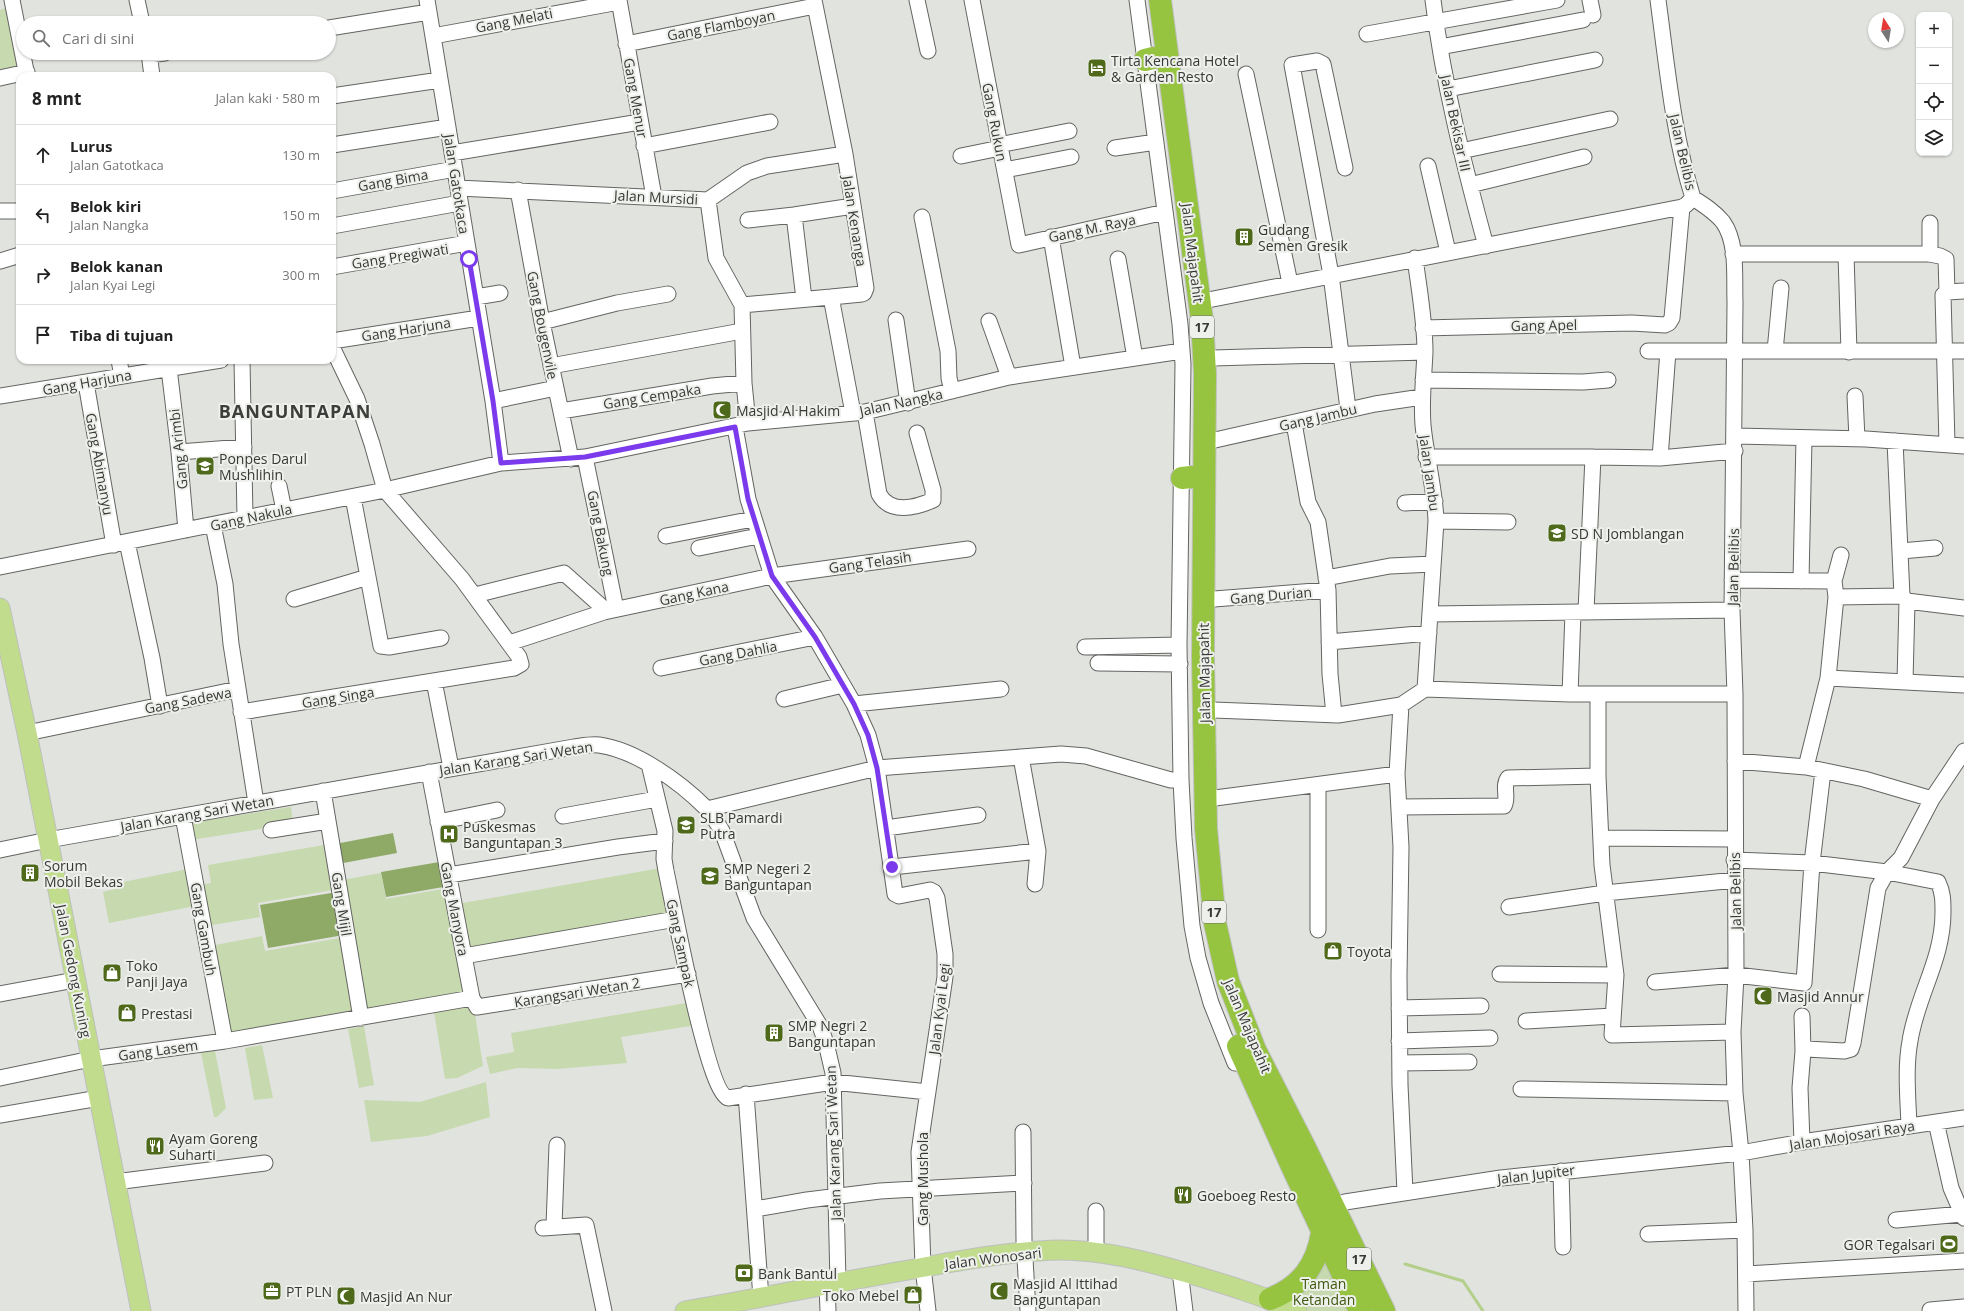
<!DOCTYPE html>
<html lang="id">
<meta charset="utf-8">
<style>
body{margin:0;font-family:"Open Sans",sans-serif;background:#f2f2f2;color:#222}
.controls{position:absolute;right:12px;top:12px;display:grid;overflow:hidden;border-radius:8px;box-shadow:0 1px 3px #0004}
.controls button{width:36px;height:36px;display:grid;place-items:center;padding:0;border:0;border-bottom:1px solid #e0e0e0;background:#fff;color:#222;font:20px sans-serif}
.compass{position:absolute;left:1868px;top:12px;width:36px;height:36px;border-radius:50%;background:#fff;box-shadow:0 1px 3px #0004;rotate:348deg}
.stop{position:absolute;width:12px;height:12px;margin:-9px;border:3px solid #7c3aed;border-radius:50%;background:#fff}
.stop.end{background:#7c3aed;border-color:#fff;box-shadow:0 1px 4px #0008}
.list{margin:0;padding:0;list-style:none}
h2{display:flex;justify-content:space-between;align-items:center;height:52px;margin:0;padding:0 16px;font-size:17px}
h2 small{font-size:13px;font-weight:400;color:#767676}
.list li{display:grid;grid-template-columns:26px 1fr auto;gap:12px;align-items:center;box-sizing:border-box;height:60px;padding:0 16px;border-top:1px solid #e0e0e0}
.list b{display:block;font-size:15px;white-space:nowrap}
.list p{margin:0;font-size:13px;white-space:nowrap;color:#767676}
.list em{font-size:13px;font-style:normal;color:#767676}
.icon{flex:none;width:22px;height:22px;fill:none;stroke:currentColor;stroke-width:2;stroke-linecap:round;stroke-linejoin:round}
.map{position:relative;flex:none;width:1964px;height:1311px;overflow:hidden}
.search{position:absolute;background:#fff;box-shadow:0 1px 3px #0004;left:16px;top:16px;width:320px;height:44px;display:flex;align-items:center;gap:10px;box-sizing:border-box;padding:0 14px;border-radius:22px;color:#767676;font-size:15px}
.panel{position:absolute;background:#fff;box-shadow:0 1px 3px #0004;left:16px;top:72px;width:320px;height:292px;border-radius:12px}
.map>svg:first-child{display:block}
</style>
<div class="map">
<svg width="1964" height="1311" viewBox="0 0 1964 1311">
<rect width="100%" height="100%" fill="#e1e3df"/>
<path fill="#c7d9af" d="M8,7l9,60 -17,3v-60z
M291,807l2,17 -102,16 -2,-17z
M330,844l8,45 -80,14 2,14 -54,9 -7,-41 12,-2 -3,-18z
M661,868l9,51 -204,36 -9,-51z
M188,869l7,37 -86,17 -6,-31 16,-4 -1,-5z
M381,873l5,26 62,-11 19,108 -102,18 -23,-134z
M262,936l3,15 80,-14 13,79 -131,22 -17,-92z
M692,1002l5,23 -76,12 6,26 -70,6 -40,-1 -27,6 -4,-17 28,-5 -3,-19z
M471,1005l4,9 8,52 -26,12 -12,1 -11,-67z
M364,1026l10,59 -15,3 -11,-59z
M262,1045l11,53 -19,2 -9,-52z
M215,1051l11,57 -9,9h-3l-13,-64z
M486,1082l4,35 -63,19 -56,6 -7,-42 56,2z
M1324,1249l32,62h-58l-11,-12z"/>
<path fill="#8faa67" d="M393,833l4,20 -59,11 -3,-20z
M445,861l4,25 -63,11 -5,-25z
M337,892l7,43 -76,13 -8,-43z"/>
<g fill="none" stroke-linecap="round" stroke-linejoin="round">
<path stroke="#b3cf8a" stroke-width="3" d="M1405,1264l58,17 20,30"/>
<g stroke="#646562" stroke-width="17">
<path id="minor" d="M12,0l15,76
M137,0l5,23
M427,0l66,401 8,62
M619,0l35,197
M814,0l31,154 21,134 -2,5 -2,1 -31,3 22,116
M917,0l11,51
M972,0l47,245 146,-33
M1137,0l43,324 3,40 -4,281 2,135 3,58 8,88 6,32 13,45 24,60
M1433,0c10,83 31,165 53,246
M1590,0l3,15
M1658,0c9,66 15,134 35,198 11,7 22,14 30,24 15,21 11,55 12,80l-3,308 3,84 1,281 -3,57 2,61 6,60 4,77 1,81
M329,28l100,-16
M1367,34l190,-34
M433,36l186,-34
M626,44l189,-38
M1440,47l143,-27
M149,53l3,23
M149,55l16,-2
M1246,74l44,209
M0,78l27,-6
M1448,89l147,-29
M332,96l108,-16
M332,145l116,-18
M999,145l70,-14
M644,146l126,-24
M1115,148l41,-6
M1461,151l149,-32
M452,153l188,-31
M961,156l39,-8
M1428,166l20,86
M1345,168l-22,-104 -6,-3 -25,4 39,210 17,134
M1005,170l66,-13
M1470,185l114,-28
M458,188l250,12 39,-27 20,-7 78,-12
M518,190l24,132 29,137
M332,191l123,-22
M708,200l8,58 26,47 2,78 4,40
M0,211h20
M794,215l10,84
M922,217l26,134 1,27 3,13
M748,220l46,-5 59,-9
M1930,223v31
M332,226l128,-23
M1051,237l22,130
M1733,254h196l11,2 6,3 1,33
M1846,254l3,98
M1415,258c4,31 10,63 10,94 -1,24 -4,48 -2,73 3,32 12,64 13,96l-11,168
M1118,259l17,99
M0,261l20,-6
M332,267l135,-24
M476,297l24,-4
M1208,300l474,-93 4,-2 7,-7
M742,305l89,-8
M896,320l12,83
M989,321l20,56
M542,322l75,-19 51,-9
M1423,328l209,-5 33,2 4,-2 3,-5 10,-111
M332,341l147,-23
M1648,351h316
M1775,351l6,-63
M1213,358l212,-6
M119,360l3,16
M168,360l11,92 7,78
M242,360l3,158
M551,366l191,-35
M1423,380l160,2 25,-2
M86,383l28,162
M0,396l221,-36
M1855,396l2,43
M493,401l63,-13
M561,411l151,-25 32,-3
M865,412l14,82c11,20 36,14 54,6v-10l-16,-57
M1294,423l14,79 10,20 10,68 2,84 4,41
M735,427l13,72 24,77 43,61 39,67 14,31 9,33 18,126 4,2 31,-6 4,2 3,6 8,56v23l-26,175 4,115 5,44
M1735,436l131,3 98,7
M1215,440l160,-36 47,-7
M1895,441l7,155
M1947,444l-4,-149 4,-3 17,-1
M179,452l65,-5
M585,457l31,152
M1426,457h167l67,1 75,-7
M1660,458l8,-107
M279,486l5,24
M353,497l28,149 8,1 52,-9
M1405,503l30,-2
M1436,521l72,1
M213,525l12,59 6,60 25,159
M666,536l87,-17
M127,542l25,116 8,48
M699,548l59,-12
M1901,551l34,-3
M0,567l385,-77 116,-27 84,-6 163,-34 117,-11 144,-35 173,-26
M1326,578l64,-12 43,-2
M1732,580l102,1
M1801,581l3,-143
M475,595l89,-22 37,33 3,6
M1836,597l66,-1 5,5 57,7
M294,599l74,-22
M1214,599l114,-9
M1586,611l7,-154
M1430,614l302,-4
M1329,642l100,-9
M509,643l95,-31 168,-36 196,-27
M1085,647l94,-2
M1098,663l82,1
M661,668l154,-31
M1828,678l8,-81 -2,-16 7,-26
M434,681l17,87
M1905,682l2,-81
M1570,694l3,-81
M1598,694v82l4,89 14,110
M784,699l59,-14
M854,704l147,-15
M1401,705l-4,69 4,73 -2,129 1,109 5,107
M1213,710l125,5 63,-10 24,-16 145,5h165
M241,712l273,-44 7,-4 -2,-7 -57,-78 -77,-89 -13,-46 -15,-45 -25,-52
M27,733l211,-44
M1021,757l17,94 -3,33
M1735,761l71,6 58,12 68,20
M649,764l16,67 -1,28 2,12c7,31 41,220 62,227l105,-16 95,10
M1806,767l22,-89 136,7
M429,772l43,226 5,9 211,-33
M1318,785v145
M323,791l38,227
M1215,798l182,-24
M1399,807l105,-1c5,-8 -2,-20 4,-28l90,-2
M707,809l170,-41 144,-11 40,-3 25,2 85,24h10
M183,816l42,225
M563,816l94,-17
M438,822l59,-12
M886,828l92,-13
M271,830l57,-9
M1601,838l133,1
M0,850l48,-10 526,-93c8,-1 17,-3 25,-2 37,5 81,37 107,63 6,6 11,15 16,23l32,87 66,108 6,17 7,30 5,209
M1734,860l78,3 75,9 51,10c5,10 5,19 5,30 0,48 -26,83 -33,129 -5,27 -2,57 -1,85
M892,867l146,-16
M449,875l169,-28 47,-6
M1509,907l96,-14 131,-13
M464,956l212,-37
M1500,974l116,1 -4,60 121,-3
M1655,982l81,-7 68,8 8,-120 11,-92
M0,994l75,-14
M1399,1008l82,-2
M1802,1016l1,35
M1526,1021l87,-5
M1399,1041l91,-3
M1400,1063l69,-1
M0,1078l91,-19 134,-18 247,-43
M1521,1089l214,4
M746,1094l15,204
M0,1115l99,-17
M1936,1122l15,66 13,30
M1023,1132l1,109 4,70
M1802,1142l-2,-54 3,-37 3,-2 38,2 7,-2 2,-6 25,-155 9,-16 14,-14 31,-59 32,-48
M1561,1171l2,76
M115,1182l150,-19
M1333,1207l12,-5 156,-24 240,-25 61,-11 162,-24
M755,1209l52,-9 73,-9 144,-8
M1096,1211v42
M1896,1220l66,-6
M554,1226l3,-81
M543,1228l43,-3 18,86
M1648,1234l97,-4
M1180,1271l5,40
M1746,1274l218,-13
M827,1284l1,27
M1930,1310l34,-3"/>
</g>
<g stroke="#bfc0bf" stroke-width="21">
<path id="major" d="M0,608l27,125 114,578
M685,1311c77,-13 152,-29 229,-42 48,-9 97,-18 146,-19 43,0 86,11 127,23 37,11 74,22 110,38"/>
</g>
<g stroke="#bfc0bf" stroke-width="24">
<path id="highway" d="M1160,0l42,320 3,53 -2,284 3,172 9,94 13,58 27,69 50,98 79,163
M1145,60l8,-2
M1182,478l9,-1
M1238,1046l53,118 69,147
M1270,1299c31,-12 47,-34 52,-66"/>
</g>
<use href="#minor" stroke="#fff" stroke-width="15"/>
<use href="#major" stroke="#c1dc8c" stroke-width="19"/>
<use href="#highway" stroke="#97c440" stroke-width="22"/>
</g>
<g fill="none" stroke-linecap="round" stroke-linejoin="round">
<path stroke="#7c3aed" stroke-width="5" d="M469,259l24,142 8,62 84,-6 150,-30 13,72 24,77 43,61 39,67 14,31 9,33 15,99"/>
</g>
<defs>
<g id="hotel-square" transform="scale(1)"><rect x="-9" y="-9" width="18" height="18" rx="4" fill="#4f691b" stroke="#eef0ec"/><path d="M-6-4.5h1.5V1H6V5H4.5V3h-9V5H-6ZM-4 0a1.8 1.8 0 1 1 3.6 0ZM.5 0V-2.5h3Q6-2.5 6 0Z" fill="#fff"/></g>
<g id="building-square" transform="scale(1)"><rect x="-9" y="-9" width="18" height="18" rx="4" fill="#4f691b" stroke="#eef0ec"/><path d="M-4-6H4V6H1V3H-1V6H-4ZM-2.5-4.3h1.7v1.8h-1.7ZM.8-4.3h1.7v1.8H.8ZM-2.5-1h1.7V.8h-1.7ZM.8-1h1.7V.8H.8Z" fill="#fff"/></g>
<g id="mosque-square" transform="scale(1)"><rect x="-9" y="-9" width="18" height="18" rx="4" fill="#4f691b" stroke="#eef0ec"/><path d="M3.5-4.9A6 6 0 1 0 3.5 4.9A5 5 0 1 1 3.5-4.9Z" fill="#fff"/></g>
<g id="school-square" transform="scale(1)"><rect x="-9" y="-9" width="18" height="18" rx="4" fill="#4f691b" stroke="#eef0ec"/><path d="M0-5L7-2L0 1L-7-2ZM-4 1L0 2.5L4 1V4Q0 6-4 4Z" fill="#fff"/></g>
<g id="hospital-square" transform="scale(1)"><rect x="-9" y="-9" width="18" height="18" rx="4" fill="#4f691b" stroke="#eef0ec"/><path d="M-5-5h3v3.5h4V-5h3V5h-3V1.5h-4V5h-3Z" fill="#fff"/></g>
<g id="shop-square" transform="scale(1)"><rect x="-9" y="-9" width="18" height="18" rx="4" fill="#4f691b" stroke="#eef0ec"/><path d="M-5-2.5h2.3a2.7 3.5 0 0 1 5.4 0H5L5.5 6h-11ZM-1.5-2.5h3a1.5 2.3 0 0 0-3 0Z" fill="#fff"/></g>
<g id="restaurant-square" transform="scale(1)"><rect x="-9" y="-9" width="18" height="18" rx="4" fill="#4f691b" stroke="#eef0ec"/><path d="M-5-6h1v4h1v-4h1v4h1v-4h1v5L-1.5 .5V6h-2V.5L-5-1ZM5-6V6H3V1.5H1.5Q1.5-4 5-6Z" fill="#fff"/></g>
<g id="stadium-square" transform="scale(1)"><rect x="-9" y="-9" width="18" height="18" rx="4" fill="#4f691b" stroke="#eef0ec"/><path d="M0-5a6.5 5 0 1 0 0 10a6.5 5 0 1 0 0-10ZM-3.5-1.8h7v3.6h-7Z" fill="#fff"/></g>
<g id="bank-square" transform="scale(1)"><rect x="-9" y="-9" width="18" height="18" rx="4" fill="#4f691b" stroke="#eef0ec"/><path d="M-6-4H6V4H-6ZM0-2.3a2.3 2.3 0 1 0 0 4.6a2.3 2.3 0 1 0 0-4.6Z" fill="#fff"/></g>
<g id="office-square" transform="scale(1)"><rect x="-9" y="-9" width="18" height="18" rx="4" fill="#4f691b" stroke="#eef0ec"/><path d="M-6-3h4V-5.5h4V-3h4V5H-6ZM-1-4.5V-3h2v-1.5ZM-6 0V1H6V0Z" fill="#fff"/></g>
</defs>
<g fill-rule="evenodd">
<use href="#hotel-square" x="1097" y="68"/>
<use href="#building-square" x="1244" y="237"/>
<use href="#mosque-square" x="722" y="410"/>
<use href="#school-square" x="205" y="466"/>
<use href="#school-square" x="1557" y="533"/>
<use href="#school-square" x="686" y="825"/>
<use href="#hospital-square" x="449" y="834"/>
<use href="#building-square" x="30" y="873"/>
<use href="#school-square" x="710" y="876"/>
<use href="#shop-square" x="1333" y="951"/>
<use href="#shop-square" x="112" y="973"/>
<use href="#mosque-square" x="1763" y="996"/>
<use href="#shop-square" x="127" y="1013"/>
<use href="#building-square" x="774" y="1033"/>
<use href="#restaurant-square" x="155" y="1146"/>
<use href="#restaurant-square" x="1183" y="1195"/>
<use href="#stadium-square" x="1949" y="1244"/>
<use href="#bank-square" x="744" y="1273"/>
<use href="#office-square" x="272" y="1291"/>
<use href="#mosque-square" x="999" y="1291"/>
<use href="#shop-square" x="913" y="1295"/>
<use href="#mosque-square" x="346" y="1296"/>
</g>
<g text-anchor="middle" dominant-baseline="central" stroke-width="4" stroke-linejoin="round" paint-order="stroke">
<g fill="#eef0ec" stroke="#6f706d" stroke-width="1">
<rect x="1190" y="316" width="24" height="22" rx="3"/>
<rect x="1202" y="901" width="24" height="22" rx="3"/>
<rect x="1347" y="1248" width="24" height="22" rx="3"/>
</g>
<g font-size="13" font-weight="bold" fill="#383937">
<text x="1202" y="327">17</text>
<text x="1214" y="912">17</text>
<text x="1359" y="1259">17</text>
</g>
<g font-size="14" fill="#383937" stroke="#eef0ec">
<text transform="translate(514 20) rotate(-11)">Gang Melati</text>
<text transform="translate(721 25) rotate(-11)">Gang Flamboyan</text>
<text transform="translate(636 98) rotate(80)">Gang Menur</text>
<text transform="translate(995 122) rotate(79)">Gang Rukun</text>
<text transform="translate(1456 123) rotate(78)">Jalan Bekisar III</text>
<text transform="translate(1683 152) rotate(77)">Jalan Belibis</text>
<text transform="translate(393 180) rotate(-10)">Gang Bima</text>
<text transform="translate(457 184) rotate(81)">Jalan Gatotkaca</text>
<text transform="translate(656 197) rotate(3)">Jalan Mursidi</text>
<text transform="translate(855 221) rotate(81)">Jalan Kenanga</text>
<text transform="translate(1092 228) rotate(-12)">Gang M. Raya</text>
<text transform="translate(1193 253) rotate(83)">Jalan Majapahit</text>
<text transform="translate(400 256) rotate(-9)">Gang Pregiwati</text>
<text transform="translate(543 325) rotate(79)">Gang Bougenvile</text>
<text transform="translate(1544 325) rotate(-1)">Gang Apel</text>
<text transform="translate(406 329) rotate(-9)">Gang Harjuna</text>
<text transform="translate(87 382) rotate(-10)">Gang Harjuna</text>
<text transform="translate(652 396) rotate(-9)">Gang Cempaka</text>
<text transform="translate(901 402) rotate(-12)">Jalan Nangka</text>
<text transform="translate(1318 417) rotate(-13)">Gang Jambu</text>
<text transform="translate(178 449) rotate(-96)">Gang Arimbi</text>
<text transform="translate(100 464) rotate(80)">Gang Abimanyu</text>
<text transform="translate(1430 473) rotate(82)">Jalan Jambu</text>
<text transform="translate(251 517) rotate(-12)">Gang Nakula</text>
<text transform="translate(601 533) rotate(79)">Gang Bakung</text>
<text transform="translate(870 562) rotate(-8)">Gang Telasih</text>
<text transform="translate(1733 567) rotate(-89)">Jalan Belibis</text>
<text transform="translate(694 593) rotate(-12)">Gang Kana</text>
<text transform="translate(1271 595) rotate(-5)">Gang Durian</text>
<text transform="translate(738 653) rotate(-11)">Gang Dahlia</text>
<text transform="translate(1204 673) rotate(-91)">Jalan Majapahit</text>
<text transform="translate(338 697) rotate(-9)">Gang Singa</text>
<text transform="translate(188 700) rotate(-11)">Gang Sadewa</text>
<text transform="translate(516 758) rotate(-9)">Jalan Karang Sari Wetan</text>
<text transform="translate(197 813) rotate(-10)">Jalan Karang Sari Wetan</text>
<text transform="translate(1735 891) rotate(-91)">Jalan Belibis</text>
<text transform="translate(342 904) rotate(81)">Gang Mijil</text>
<text transform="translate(455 909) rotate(79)">Gang Manyora</text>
<text transform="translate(204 929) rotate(80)">Gang Gambuh</text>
<text transform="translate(681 943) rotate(78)">Gang Sampak</text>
<text transform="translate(74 971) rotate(79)">Jalan Gedong Kuning</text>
<text transform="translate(577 992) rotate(-9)">Karangsari Wetan 2</text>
<text transform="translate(939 1009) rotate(-83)">Jalan Kyai Legi</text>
<text transform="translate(1248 1026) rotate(67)">Jalan Majapahit</text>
<text transform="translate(158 1050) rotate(-8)">Gang Lasem</text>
<text transform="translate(1852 1135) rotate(-9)">Jalan Mojosari Raya</text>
<text transform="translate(833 1143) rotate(-92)">Jalan Karang Sari Wetan</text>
<text transform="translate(1536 1174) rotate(-7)">Jalan Jupiter</text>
<text transform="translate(922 1179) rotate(-90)">Gang Mushola</text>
<text transform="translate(993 1258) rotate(-7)">Jalan Wonosari</text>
</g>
<g font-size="14" fill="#383937" stroke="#eef0ec" text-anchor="start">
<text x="1111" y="60">Tirta Kencana Hotel<tspan x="1111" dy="16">&amp; Garden Resto</tspan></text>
<text x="1258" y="229">Gudang<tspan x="1258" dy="16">Semen Gresik</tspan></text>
<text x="736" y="410">Masjid Al Hakim</text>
<text x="219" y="458">Ponpes Darul<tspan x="219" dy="16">Mushlihin</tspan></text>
<text x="1571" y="533">SD N Jomblangan</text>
<text x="700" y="817">SLB Pamardi<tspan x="700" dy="16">Putra</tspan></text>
<text x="463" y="826">Puskesmas<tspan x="463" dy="16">Banguntapan 3</tspan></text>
<text x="44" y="865">Sorum<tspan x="44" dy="16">Mobil Bekas</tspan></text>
<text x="724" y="868">SMP Negeri 2<tspan x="724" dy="16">Banguntapan</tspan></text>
<text x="1347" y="951">Toyota</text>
<text x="126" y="965">Toko<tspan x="126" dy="16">Panji Jaya</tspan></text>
<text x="1777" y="996">Masjid Annur</text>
<text x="141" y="1013">Prestasi</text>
<text x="788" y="1025">SMP Negri 2<tspan x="788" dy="16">Banguntapan</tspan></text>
<text x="169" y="1138">Ayam Goreng<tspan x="169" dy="16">Suharti</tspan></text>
<text x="1197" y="1195">Goeboeg Resto</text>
<text x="1935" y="1244" text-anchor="end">GOR Tegalsari</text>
<text x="758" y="1273">Bank Bantul</text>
<text x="1013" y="1283">Masjid Al Ittihad<tspan x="1013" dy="16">Banguntapan</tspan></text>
<text x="286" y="1291">PT PLN</text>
<text x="899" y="1295" text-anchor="end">Toko Mebel</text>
<text x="360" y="1296">Masjid An Nur</text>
</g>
<g font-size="14" fill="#40580d" stroke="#eef0ec">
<text x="1324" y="1283">Taman<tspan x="1324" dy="16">Ketandan</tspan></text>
</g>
<g font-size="18" font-weight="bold" letter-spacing="1" fill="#3c3e3b" stroke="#eef0ec">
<text x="295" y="411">BANGUNTAPAN</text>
</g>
</g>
</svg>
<div class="controls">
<button>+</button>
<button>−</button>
<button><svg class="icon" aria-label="locate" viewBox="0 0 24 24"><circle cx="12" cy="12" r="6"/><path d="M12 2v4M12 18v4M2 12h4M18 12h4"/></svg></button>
<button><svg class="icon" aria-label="layers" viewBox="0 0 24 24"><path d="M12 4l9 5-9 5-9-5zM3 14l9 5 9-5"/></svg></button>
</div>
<svg class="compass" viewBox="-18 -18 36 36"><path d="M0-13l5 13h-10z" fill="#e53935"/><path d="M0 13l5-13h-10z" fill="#767676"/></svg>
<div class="stop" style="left:469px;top:259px"></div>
<div class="stop end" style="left:892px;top:867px"></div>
<div class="search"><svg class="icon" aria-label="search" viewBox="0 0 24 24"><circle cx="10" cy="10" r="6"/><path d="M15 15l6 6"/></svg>Cari di sini</div>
<section class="panel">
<h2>8 mnt<small>Jalan kaki · 580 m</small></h2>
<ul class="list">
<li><svg class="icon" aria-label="ahead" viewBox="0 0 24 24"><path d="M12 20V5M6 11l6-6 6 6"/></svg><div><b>Lurus</b><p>Jalan Gatotkaca</p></div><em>130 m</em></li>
<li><svg class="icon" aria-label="left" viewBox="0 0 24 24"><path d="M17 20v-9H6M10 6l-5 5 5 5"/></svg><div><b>Belok kiri</b><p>Jalan Nangka</p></div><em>150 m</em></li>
<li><svg class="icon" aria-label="right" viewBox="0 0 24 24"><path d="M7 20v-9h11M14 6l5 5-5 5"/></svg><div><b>Belok kanan</b><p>Jalan Kyai Legi</p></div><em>300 m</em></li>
<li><svg class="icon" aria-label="arrive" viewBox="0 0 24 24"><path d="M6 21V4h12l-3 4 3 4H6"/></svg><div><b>Tiba di tujuan</b></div></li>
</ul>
</section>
</div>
